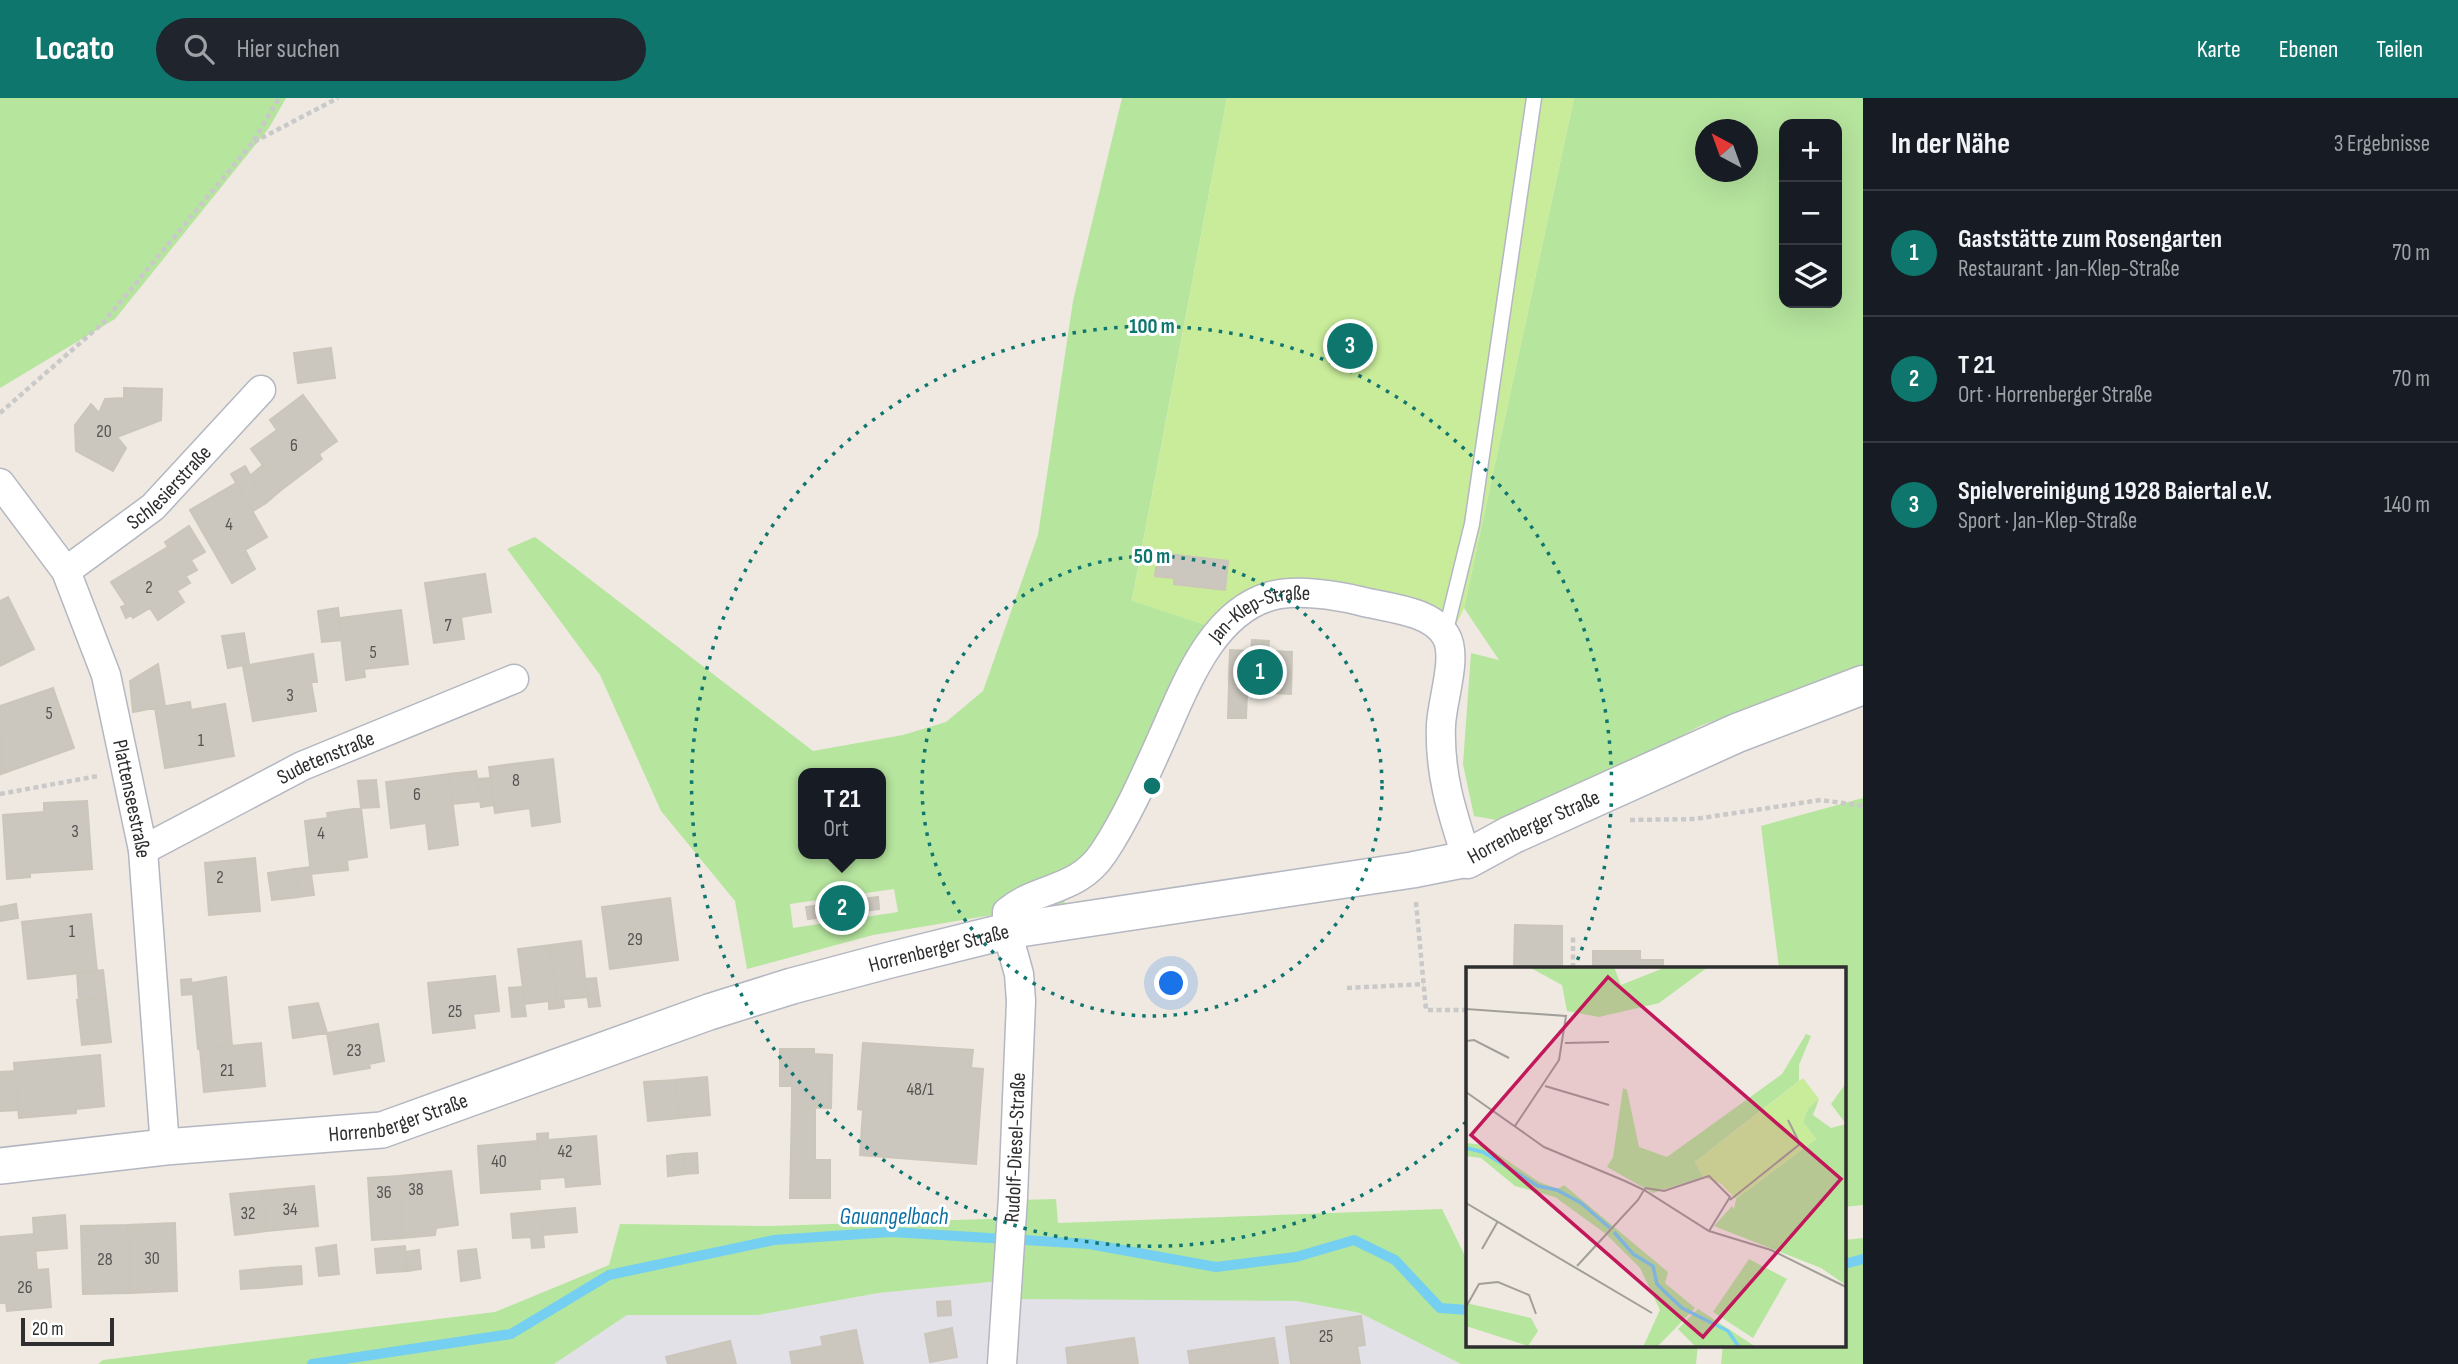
<!DOCTYPE html>
<html lang="de">
<meta charset="utf-8">
<style>
body{margin:0;font-family:"Sofia Sans Condensed",sans-serif;background:#20242c;color:#f1f3f6}
.controls{position:absolute;right:21px;top:21px;display:grid;overflow:hidden;border-radius:14px;box-shadow:0 7px 28px #0002}
.controls button{width:63px;height:63px;display:grid;place-items:center;padding:0;border:0;border-bottom:2px solid #363941;background:#171b24;color:#f1f3f6;font:35px sans-serif}
.compass{position:absolute;left:1695px;top:21px;width:63px;height:63px;border-radius:50%;background:#171b24;box-shadow:0 7px 28px #0002;rotate:319deg}
.scale{position:absolute;left:21px;bottom:18px;width:93px;box-sizing:border-box;padding-left:7px;border:4px solid #2e2e2e;border-top:0;font-size:19px;line-height:24px;white-space:nowrap;color:#2e2e2e;-webkit-text-stroke:5px #fff;paint-order:stroke}
.you{position:absolute;left:1172px;top:886px;width:24px;height:24px;margin:-18px;border:5px solid #fff;border-radius:50%;background:#1a73e8;box-shadow:0 0 0 10px #1a73e833}
.badge{display:grid;place-items:center;width:46px;height:46px;border-radius:50%;background:#0f766e;color:#fff;font-size:23px;font-weight:700}
.pin{position:absolute;translate:-50% -50%;border:4px solid #fff;box-shadow:0 2px 7px #0006}
.popup{position:absolute;left:798px;top:670px;width:88px;height:91px;box-sizing:border-box;display:grid;place-content:center;border-radius:14px;background:#171b24;filter:drop-shadow(0 2px 5px #0005);font-size:23px;white-space:nowrap;color:#9ea1a6}
.popup b{font-size:26px;color:#f1f3f6}
.popup::after{content:'';position:absolute;left:50%;top:100%;margin-left:-14px;border:14px solid transparent;border-top-color:#171b24}
.list{margin:0;padding:0;list-style:none}
h2{display:flex;justify-content:space-between;align-items:center;height:91px;margin:0;padding:0 28px;font-size:30px}
h2 small{font-size:23px;font-weight:400;color:#9ea1a6}
.list li{display:grid;grid-template-columns:46px 1fr auto;gap:21px;align-items:center;box-sizing:border-box;height:126px;padding:0 28px;border-top:2px solid #363941}
.list b{display:block;font-size:26px;white-space:nowrap}
.list p{margin:0;font-size:23px;white-space:nowrap;color:#9ea1a6}
.list em{font-size:23px;font-style:normal;color:#9ea1a6}
.icon{flex:none;width:38px;height:38px;fill:none;stroke:currentColor;stroke-width:2;stroke-linecap:round;stroke-linejoin:round}
.map{position:relative;flex:none;width:1863px;height:1266px;overflow:hidden}
header{display:flex;align-items:center;gap:42px;box-sizing:border-box;height:98px;padding:0 35px;background:#0f766e;color:#fff}
header strong{font-size:33px}
nav{display:flex;gap:38px;margin-inline-start:auto;font-size:24px}
.search{width:490px;height:63px;background:#20242c;display:flex;align-items:center;gap:18px;box-sizing:border-box;padding:0 24px;border-radius:38px;color:#9ea1a6;font-size:26px}
main{display:flex}
aside{flex:1;background:#171b24}
.map>svg:first-child{display:block}
</style>
<header>
<strong>Locato</strong>
<div class="search"><svg class="icon" aria-label="search" viewBox="0 0 24 24"><circle cx="10" cy="10" r="6"/><path d="M15 15l6 6"/></svg>Hier suchen</div>
<nav><a>Karte</a><a>Ebenen</a><a>Teilen</a></nav>
</header>
<main>
<div class="map">
<svg width="1863" height="1266" viewBox="0 0 1863 1266">
<rect width="100%" height="100%" fill="#efe9e1"/>
<path fill="#e3e1e8" d="M1012,1182l285,21 63,12 101,51h-907l73,-49h131l120,-22z"/>
<path fill="#b6e59e" fill-rule="evenodd" d="M0,0h286l-17,30 -154,191 -115,69z
M1122,0h105l-95,502 94,32 -159,257 -4,22 -65,3 -125,21 -126,34 -12,-68 -74,-90 -61,-136 -93,-126 28,-12 278,214 90,-16 43,-13 37,-31 55,-156 35,-234zM804,675h76v81h-76zM894,791l4,23 -105,16 -3,-24z
M1574,0h289v570l-161,57 -189,98 -39,-7 -11,-52 8,-111 28,7 -35,-52zM1784,26h53v179h-53zM1706,32h42v42h-42z
M1863,700v407l-19,2v-239h-65l-18,-142z
M1056,1101l2,24 384,-14 25,51 1,85h230l-2,19h-235l-101,-51 -63,-12 -287,-2 1,-19 -133,13 -120,22h-131l-73,49h-456l5,-4 392,-48 114,-47 11,-41 151,2 247,-8 2,-18z
M1863,1140v126h-142l2,-19h121v-105z"/>
<path fill="#c9ec9a" d="M1227,0h347l-110,510 -8,17 -18,-12 -165,-18 -47,37 -94,-31z"/>
<g fill="none" stroke-linecap="round" stroke-linejoin="round">
<path stroke="#75cff0" stroke-width="10" d="M1844,1166l19,-5
M312,1266l199,-30 98,-59 165,-35 117,-8 198,12 127,23 80,-10 58,-17 41,20 45,48 28,2"/>
</g>
<path fill="#cbc7bf" stroke="#cbc5ba" stroke-width="2" d="M331,250l4,30 -37,5 -4,-30z
M124,290l38,1 -1,31 -44,17 9,11 -13,23 -37,-20 -1,-26 16,-21 8,9 6,-14 19,-1z
M303,297l34,46 -18,13 3,5 -41,31 -30,-41 26,-19 -7,-10z
M263,367l18,25 -15,13 -16,-27z
M245,368l21,37 -13,8 -22,-37z
M236,385l31,54 -22,13 10,19 -23,14 -42,-73z
M189,428l16,26 -14,8 6,10 -11,6 -21,-34z
M168,449l22,36 -13,8 7,11 -26,18 -8,-12 -17,10 -2,-3 -5,3 -5,-11 5,-2 -15,-23z
M1158,455l70,8 -3,29 -51,-6v-6l-19,-2z
M485,476l6,38 -30,5 3,22 -30,4 -9,-60z
M8,499l26,52 -34,17v-65z
M338,510l4,32 -20,2 -4,-31z
M401,512l7,54 -44,5 1,8 -19,3 -7,-62z
M244,535l5,31 -21,4 -6,-32z
M1252,542l17,1 -1,10 24,1 -1,42 -44,-2 -1,26h-18l2,-68 21,1z
M313,556l4,28h-6l5,29 -63,10 -10,-55z
M158,566l7,42 -32,6 -3,-31z
M53,590l21,60 -73,26 -1,-68z
M190,604l1,8 34,-6 9,52 -69,12 -10,-60z
M553,661l7,63 -28,4 -2,-18 -35,5 -6,-46z
M476,673l5,30 -28,3 -4,-30z
M449,676l9,71 -29,4 -3,-26 -35,5 -5,-46z
M491,680l3,27 -13,2 -3,-28z
M376,682l3,27 -18,1 -3,-27z
M87,703l5,68 -62,4v4l-23,2 -4,-64 41,-3v-9z
M361,710l6,49 -20,3 1,10 -37,4 -6,-53 23,-3 -1,-5z
M255,760l5,53 -51,4 -4,-52z
M310,769l4,28 -15,2 -4,-28z
M295,771l4,28 -27,3 -4,-27z
M878,799l1,12 -71,10 -2,-12z
M670,800l8,62 -68,9 -8,-62z
M16,806l2,14 -18,3v-14z
M91,816l6,57 -69,8 -6,-57z
M1515,827l47,1v42h-48z
M581,843l6,56 -24,2 1,8 -6,1 -8,-63z
M550,847l8,63 -9,1v-8l-24,3 -7,-55z
M1593,853h47v9h23v8h-70z
M103,872l3,27 -27,3 -2,-27z
M495,878l4,35 -26,3 2,14 -42,5 -5,-50z
M226,879l6,69 -34,3 -6,-66z
M596,880l4,28 -11,1 -4,-28z
M191,881l2,15 -11,1 -1,-15z
M522,889l4,29 -14,1 -3,-29z
M106,899l5,45 -29,3 -5,-45z
M318,905l9,30 -34,5 -4,-31z
M378,926l6,37 -15,3 1,4 -36,6 -7,-41z
M261,945l4,43 -61,6 -4,-43z
M863,945l110,7 -2,18 12,1 -7,95 -116,-9 3,-45 -5,-1z
M780,951h34v5l18,1 -1,53 -39,-1v-21h-12z
M100,957l4,51 -28,3v4l-57,5 -5,-55z
M15,973l4,39 -19,1v-39z
M707,979l3,38 -31,3 -4,-38z
M675,982l4,38 -31,3 -4,-39z
M792,1009h23v53h15v38h-40z
M548,1035v7l48,-4 4,48 -34,3 -1,-10 -25,2 -3,-45z
M537,1043l3,48 -59,4 -3,-47z
M697,1055l1,20 -14,1 -1,-20z
M683,1056l1,20 -16,2 -1,-20z
M451,1073l7,54 -22,3 -1,7 -32,3 -4,-62z
M399,1078l4,62 -31,2 -4,-62z
M314,1088l4,40 -51,5 -5,-40z
M262,1093l5,40 -32,4 -5,-41z
M575,1110l2,24 -34,3 -2,-24z
M541,1113l3,36 -12,1 -1,-11 -18,1 -2,-24z
M65,1117l2,33 -32,3 -2,-33z
M175,1125l2,68 -47,2 -2,-68z
M128,1127l2,68 -47,1 -2,-68z
M34,1136l3,36 11,-1 3,38 -44,4 -1,-8h-6v-66z
M336,1147l3,29 -20,2 -3,-28z
M405,1148l2,25 -30,2 -2,-24z
M476,1151l4,29 -19,3 -3,-30z
M419,1152l2,19 -14,2 -2,-19z
M301,1168l1,18 -31,3 -2,-19z
M269,1170l2,19 -30,2 -1,-18z
M950,1203l1,14 -13,1 -1,-14z
M1361,1218l4,29 -8,1 3,18h-69l-5,-37z
M952,1230l5,29 -27,5 -5,-28z
M856,1232l7,34h-71l-2,-12 33,-6 -2,-9z
M1134,1240l4,26h-70l-2,-16z
M1274,1240l4,26h-88l-2,-13z
M730,1243l6,23h-68l-2,-7z"/>
<g fill="none" stroke-linecap="round" stroke-linejoin="round">
<g stroke="#b4b7c1" stroke-width="17">
<path id="service" d="M1445,536l27,-110 62,-426"/>
</g>
<g stroke="#b4b7c1" stroke-width="31">
<g id="minor">
<path id="s1" d="M0,385l66,88 40,104 37,175 22,297"/>
<path id="s2" d="M66,473l87,-64 108,-117"/>
<path id="s3" d="M143,752l159,-84 212,-87"/>
<path id="s4" d="M1002,1266l11,-167 8,-196 -2,-27 -12,-43v-19c32,-27 70,-19 97,-60 23,-35 41,-76 58,-114 23,-51 49,-125 109,-142 24,-7 65,-1 89,5 27,7 71,9 86,35 12,21 -4,64 -5,89 -2,49 11,88 26,134"/>
</g>
</g>
<g stroke="#b4b7c1" stroke-width="38">
<g id="tertiary">
<path id="s5" d="M0,1068l165,-19 217,-17 327,-118 83,-26 94,-25 121,-30 405,-61 55,-11"/>
</g>
</g>
<g stroke="#b4b7c1" stroke-width="41">
<g id="secondary">
<path id="s6" d="M1467,761l44,-24 226,-102 126,-48"/>
</g>
</g>
<path stroke="#c9c9c9" stroke-width="4.5" stroke-dasharray="5 3.5" stroke-linecap="butt" d="M254,44l84,-44
M0,315l103,-90 150,-181 26,-44
M0,696l98,-18
M1630,722l65,-1 126,-19 42,6
M1416,804l10,108h42
M1573,870v-31
M1347,890l77,-4
M1468,990v31"/>
<use href="#service" stroke="#fff" stroke-width="14"/>
<use href="#minor" stroke="#fff" stroke-width="28"/>
<use href="#tertiary" stroke="#fff" stroke-width="35"/>
<use href="#secondary" stroke="#fff" stroke-width="38"/>
</g>
<g fill="none" stroke="#0f766e" stroke-width="3.5" stroke-dasharray="3.5 7">
<circle cx="1152" cy="688" r="230"/>
<path d="M1466 1024A460 460 0 1 1 1575 868"/>
</g>
<g text-anchor="middle" dominant-baseline="central" stroke-width="6" stroke-linejoin="round" paint-order="stroke">
<g font-size="18" fill="#555452">
<text x="104" y="333">20</text>
<text x="294" y="347">6</text>
<text x="229" y="426">4</text>
<text x="149" y="489">2</text>
<text x="448" y="527">7</text>
<text x="373" y="554">5</text>
<text x="290" y="597">3</text>
<text x="49" y="615">5</text>
<text x="201" y="642">1</text>
<text x="516" y="682">8</text>
<text x="417" y="696">6</text>
<text x="75" y="733">3</text>
<text x="321" y="735">4</text>
<text x="220" y="779">2</text>
<text x="72" y="833">1</text>
<text x="635" y="841">29</text>
<text x="455" y="913">25</text>
<text x="354" y="952">23</text>
<text x="227" y="972">21</text>
<text x="920" y="991">48/1</text>
<text x="565" y="1053">42</text>
<text x="499" y="1063">40</text>
<text x="416" y="1091">38</text>
<text x="384" y="1094">36</text>
<text x="290" y="1111">34</text>
<text x="248" y="1115">32</text>
<text x="152" y="1160">30</text>
<text x="105" y="1161">28</text>
<text x="25" y="1189">26</text>
<text x="1326" y="1238">25</text>
</g>
<g font-size="21" fill="#2e2e2e" stroke="#fff">
<text stroke="none"><textPath href="#s2" startOffset="133">Schlesierstraße</textPath></text>
<text stroke="none"><textPath href="#s4" startOffset="866">Jan-Klep-Straße</textPath></text>
<text stroke="none"><textPath href="#s3" startOffset="205">Sudetenstraße</textPath></text>
<text stroke="none"><textPath href="#s1" startOffset="348">Plattenseestraße</textPath></text>
<text stroke="none"><textPath href="#s6" startOffset="74">Horrenberger Straße</textPath></text>
<text stroke="none"><textPath href="#s5" startOffset="970">Horrenberger Straße</textPath></text>
<text stroke="none"><textPath href="#s5" startOffset="402">Horrenberger Straße</textPath></text>
<text stroke="none"><textPath href="#s4" startOffset="217">Rudolf-Diesel-Straße</textPath></text>
</g>
<g font-size="23" font-style="italic" fill="#0d6fa3" stroke="#fff">
<text x="894" y="1119">Gauangelbach</text>
</g>
</g>
<g transform="translate(1466 869)">
<rect width="380" height="380" fill="#efe9e1"/>
<path d="M63,0h85l7,18 45,-18h42l-49,36 -60,14 -32,-6 -5,-26zM340,67l5,2 -12,29v16l-104,81 8,15 -50,16 -46,-26 6,-10 10,-69 4,2 12,57 28,10 115,-83zM380,116v202l-25,-17 -107,-42 18,-20 2,3 2,-10 80,-60 -13,-17 5,-14 11,-9 -6,16 18,13 15,-4 -15,-20zM0,176l18,2 55,37 19,7 6,-4 104,87 -3,11 30,25 -38,39h-14l17,-37 -20,-42 -34,-34 -51,-37 -40,-11 -34,-28 -15,-2zM283,292l38,20 -34,59 -40,-26zM0,336l65,15 7,13 -10,15 -62,-20zM232,342l58,38h-60l-18,-18z" fill="#b6e59e"/>
<path d="M337,111l16,21 -11,9 -5,14 13,17 -80,60 -16,-16 -17,-6 -8,-15z" fill="#c9ec9a"/>
<path fill="none" stroke="#75cff0" stroke-width="3.5" d="M0,181l17,4 55,34 19,4 24,13 29,25M148,265l19,22 20,12 4,18 8,8 17,16 46,23 11,16"/>
<path fill="none" stroke="#a29e99" stroke-width="2" d="M0,42l100,7 -7,44 -44,66M0,74l8,-1 35,18M99,76l44,-1M79,119l64,19M0,125l78,55 81,34 19,9 65,41 21,-34 -21,-21 -45,15 -18,-3 -2,2 -6,10 -61,66M264,233l70,-56 -12,-24M0,236l186,110M243,264l62,19 75,37M16,282l16,-28M0,340l13,-23 19,-2 31,13 7,19"/>
<path fill="#c2185b" fill-opacity="0.15" stroke="#c2185b" stroke-width="3.5" d="M142,10l233,202 -138,158 -232,-202z"/>
<rect width="380" height="380" fill="none" stroke="#2e2e2e" stroke-width="3.5"/>
</g>
<circle cx="1152" cy="688" r="10" fill="#0f766e" stroke="#fff" stroke-width="3.5"/>
<g font-size="21" text-anchor="middle" font-weight="bold" fill="#0f766e" stroke="#fff" stroke-width="6" stroke-linejoin="round" paint-order="stroke">
<text x="1152" y="235">100 m</text>
<text x="1152" y="465">50 m</text>
</g>
</svg>
<div class="controls">
<button>+</button>
<button>−</button>
<button><svg class="icon" aria-label="layers" viewBox="0 0 24 24"><path d="M12 4l9 5-9 5-9-5zM3 14l9 5 9-5"/></svg></button>
</div>
<svg class="compass" viewBox="-18 -18 36 36"><path d="M0-13l5 13h-10z" fill="#e53935"/><path d="M0 13l5-13h-10z" fill="#9ea1a6"/></svg>
<div class="scale">20 m</div>
<div class="you"></div>
<div class="pin badge" style="left:1260px;top:574px">1</div>
<div class="pin badge" style="left:842px;top:810px">2</div>
<div class="popup"><b>T 21</b>Ort</div>
<div class="pin badge" style="left:1350px;top:248px">3</div>
</div>
<aside>
<h2>In der Nähe<small>3 Ergebnisse</small></h2>
<ul class="list">
<li><span class="badge">1</span><div><b>Gaststätte zum Rosengarten</b><p>Restaurant · Jan-Klep-Straße</p></div><em>70 m</em></li>
<li><span class="badge">2</span><div><b>T 21</b><p>Ort · Horrenberger Straße</p></div><em>70 m</em></li>
<li><span class="badge">3</span><div><b>Spielvereinigung 1928 Baiertal e.V.</b><p>Sport · Jan-Klep-Straße</p></div><em>140 m</em></li>
</ul>
</aside>
</main>
